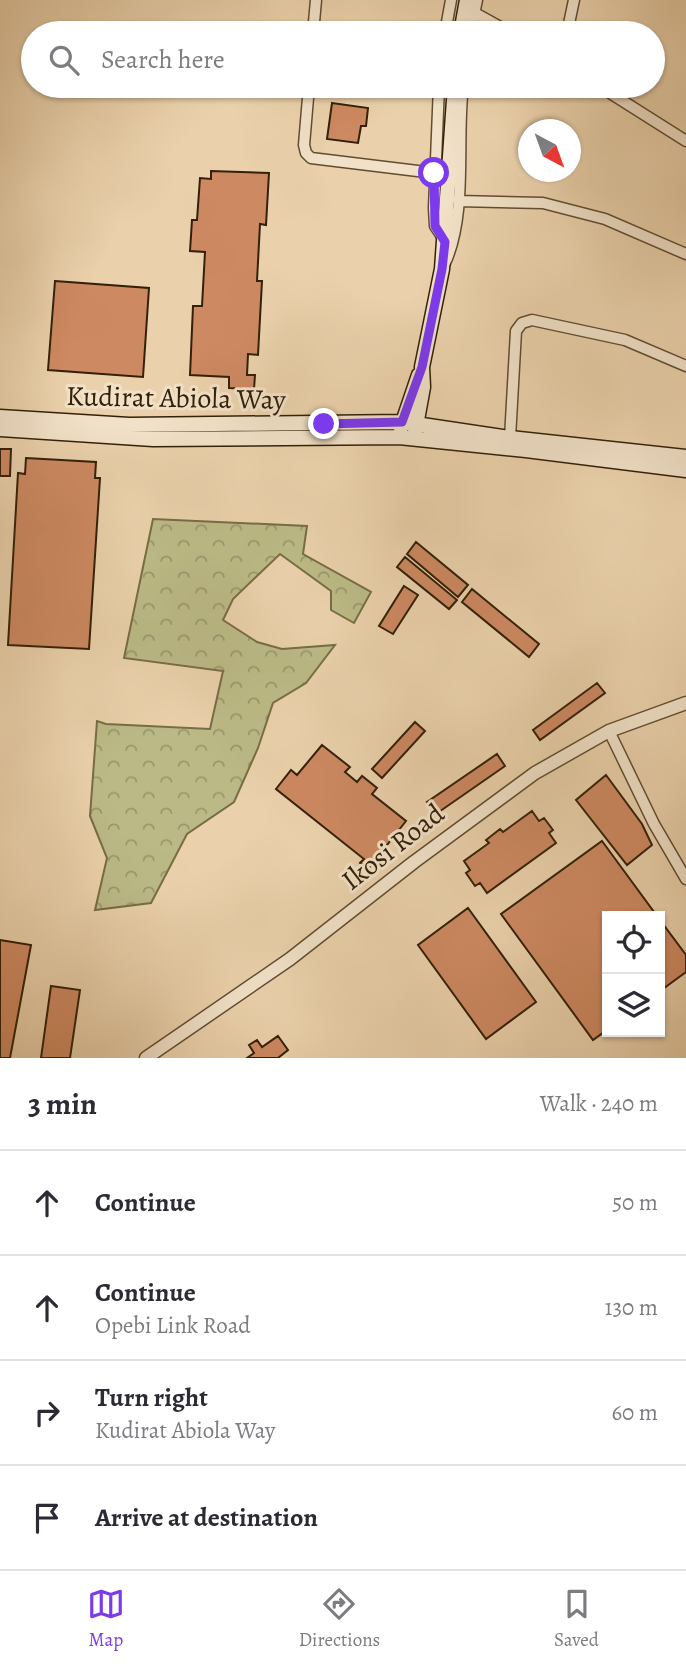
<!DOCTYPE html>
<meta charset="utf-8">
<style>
body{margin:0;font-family:Alegreya,serif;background:#f2f2f3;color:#2b2b33}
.controls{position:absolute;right:21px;bottom:21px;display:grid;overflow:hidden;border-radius:0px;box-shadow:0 2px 5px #0004}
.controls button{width:63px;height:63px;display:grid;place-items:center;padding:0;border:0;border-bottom:2px solid #e1e1e2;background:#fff;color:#2b2b33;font:35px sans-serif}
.compass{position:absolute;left:518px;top:119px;width:63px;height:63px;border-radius:50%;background:#fff;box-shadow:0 2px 5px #0004;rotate:139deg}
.stop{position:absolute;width:21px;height:21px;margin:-16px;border:5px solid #7c3aed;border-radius:50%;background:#fff}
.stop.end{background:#7c3aed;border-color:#fff;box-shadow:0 2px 7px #0008}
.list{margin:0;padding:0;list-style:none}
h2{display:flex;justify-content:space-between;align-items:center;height:91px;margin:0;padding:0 28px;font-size:30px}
h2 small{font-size:23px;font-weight:400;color:#7c7c81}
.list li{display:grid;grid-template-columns:46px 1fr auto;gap:21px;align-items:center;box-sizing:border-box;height:105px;padding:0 28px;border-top:2px solid #e1e1e2}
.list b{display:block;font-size:26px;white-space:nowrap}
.list p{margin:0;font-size:23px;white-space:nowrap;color:#7c7c81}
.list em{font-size:23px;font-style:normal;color:#7c7c81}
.icon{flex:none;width:38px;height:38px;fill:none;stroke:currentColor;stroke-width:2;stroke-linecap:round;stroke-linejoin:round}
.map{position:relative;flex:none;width:686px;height:1058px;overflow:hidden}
.search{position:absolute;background:#fff;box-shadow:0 2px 5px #0004;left:21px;right:21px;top:21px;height:77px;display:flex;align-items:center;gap:18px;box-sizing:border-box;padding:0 24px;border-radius:38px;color:#7c7c81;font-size:26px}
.sheet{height:511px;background:#fff}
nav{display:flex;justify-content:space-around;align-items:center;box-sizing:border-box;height:98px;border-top:2px solid #e1e1e2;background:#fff;font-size:19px;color:#7c7c81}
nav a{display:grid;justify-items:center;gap:4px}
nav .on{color:#7c3aed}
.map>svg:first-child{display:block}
</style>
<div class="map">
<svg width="686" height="1058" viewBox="0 0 686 1058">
<defs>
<pattern id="forest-crowns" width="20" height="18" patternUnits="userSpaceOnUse" patternTransform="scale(1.75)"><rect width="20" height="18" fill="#bbba86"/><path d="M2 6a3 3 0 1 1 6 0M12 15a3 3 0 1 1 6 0" fill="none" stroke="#99976c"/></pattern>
</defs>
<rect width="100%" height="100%" fill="#ead1ab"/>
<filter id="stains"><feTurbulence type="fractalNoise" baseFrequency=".00286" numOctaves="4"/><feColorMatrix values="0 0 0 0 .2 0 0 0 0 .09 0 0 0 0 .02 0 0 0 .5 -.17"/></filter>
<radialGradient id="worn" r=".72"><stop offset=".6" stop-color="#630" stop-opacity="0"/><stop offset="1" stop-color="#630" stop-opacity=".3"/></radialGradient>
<path fill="url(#forest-crowns)" stroke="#776d46" stroke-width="2" d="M153,519l154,7 -4,28 68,38 -17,31 -23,-13v-19l-51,-37 -47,45 -10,21 34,22 25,7 53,-4 -29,38 -33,20 -15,45 -24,54 -47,32 -36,69 -56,7 12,-52 -17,-42 7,-95 9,3 104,5 13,-58 -99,-13z"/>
<path fill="#cd8961" stroke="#332007" stroke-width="2" d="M332,103l36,5 -2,18h-5l-3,17 -31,-4z
M211,171l58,2 -3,52 -6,-1 -3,57h5l-4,74 -10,-1 -1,21h8l-1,14 -25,-1v-11l-39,-2 3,-69h9l3,-54 -15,-1 2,-31h5l3,-42 11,1z
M55,281l94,7 -6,89 -95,-7z
M0,449h11l-1,27h-10z
M26,458l70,4 -1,16h5l-11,171 -81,-4 10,-172 7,1z
M416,542l52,43 -10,12 -51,-43z
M405,557l52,43 -8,9 -52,-42z
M404,586l14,9 -25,39 -14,-8z
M472,589l67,55 -10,13 -67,-55z
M597,683l8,10 -65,47 -7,-10z
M415,722l10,9 -43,47 -10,-9z
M322,745l28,22 -5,5 12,10 5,-6 15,12 -5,6 34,27 -38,48 -8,-6 4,-4 -88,-70 15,-19 6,5z
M497,754l8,12 -69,48 -9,-12z
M606,775l36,49 10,21 -25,20 -51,-65z
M532,811l7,10 5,-3 9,12 -4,3 7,10 -69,50 -7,-10 -5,3 -9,-13 4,-3 -6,-9 25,-18 -3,-3 14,-11 3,3z
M602,841l55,75h-50v114l-14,10 -92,-126z
M468,908l68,94 -50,37 -68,-94z
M660,920l26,35v17l-26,19z
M0,940l31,5 -21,113h-10z
M51,986l29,4 -10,68h-29z
M278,1036l10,14 -10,8h-31l7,-5 -5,-8 8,-5 5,7z"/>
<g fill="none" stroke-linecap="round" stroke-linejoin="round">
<g stroke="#614c30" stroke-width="13">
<path id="minor" d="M473,12l38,21
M313,33l3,-33
M445,33l6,-33
M470,33l7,-33
M567,33l7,-33
M309,86l-5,59 2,8 5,5 123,15
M439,86l-5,122 1,18 10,15
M599,86l87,55
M458,201l85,2 62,16 81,35
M445,263c23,-50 11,-123 18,-177
M510,438l6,-107 6,-8 10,-3 93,20 61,26
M609,731l45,93 32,55"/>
</g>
<g stroke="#614c30" stroke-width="15">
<path id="tertiary" d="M146,1058l144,-99 124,-97 121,-89 74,-42 77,-28"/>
</g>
<g stroke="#332007" stroke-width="17">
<path id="secondary" d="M461,33l6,-33
M0,417l129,8 273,-3 108,16 176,19
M401,428l18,-53
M0,429l153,10 246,-2 127,13 160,20
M415,431l8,-44 -1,-20 20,-98 13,-183"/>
</g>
<use href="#minor" stroke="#f1e1c8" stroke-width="10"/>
<use href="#tertiary" stroke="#f1e1c8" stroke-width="12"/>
<use href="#secondary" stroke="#f1e1c8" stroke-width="14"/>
</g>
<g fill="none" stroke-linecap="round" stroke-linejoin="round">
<path stroke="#7c3aed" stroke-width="9" d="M324,424l78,-2 20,-55 20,-98 3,-27 -10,-16 -1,-53"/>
</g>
<g text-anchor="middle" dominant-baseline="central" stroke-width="6" stroke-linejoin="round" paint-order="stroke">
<g font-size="28" fill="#332007" stroke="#f1e1c8">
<text transform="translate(176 398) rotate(1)">Kudirat Abiola Way</text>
<text transform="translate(393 847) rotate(-38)">Ikosi Road</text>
</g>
</g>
<rect width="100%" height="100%" filter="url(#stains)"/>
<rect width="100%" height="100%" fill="url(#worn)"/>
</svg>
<div class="controls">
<button><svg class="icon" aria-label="locate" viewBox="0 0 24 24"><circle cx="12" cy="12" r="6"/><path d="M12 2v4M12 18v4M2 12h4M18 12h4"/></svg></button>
<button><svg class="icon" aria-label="layers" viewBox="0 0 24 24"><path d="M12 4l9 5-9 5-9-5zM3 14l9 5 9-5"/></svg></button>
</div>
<svg class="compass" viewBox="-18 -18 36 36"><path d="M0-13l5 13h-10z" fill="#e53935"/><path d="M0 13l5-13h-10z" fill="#7c7c81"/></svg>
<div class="stop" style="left:434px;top:173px"></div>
<div class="stop end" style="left:324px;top:424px"></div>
<div class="search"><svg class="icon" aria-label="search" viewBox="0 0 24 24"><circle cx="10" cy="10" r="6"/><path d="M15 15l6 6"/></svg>Search here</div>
</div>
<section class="sheet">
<h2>3 min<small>Walk · 240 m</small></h2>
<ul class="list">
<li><svg class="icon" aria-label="ahead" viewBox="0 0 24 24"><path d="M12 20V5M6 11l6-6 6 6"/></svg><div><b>Continue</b></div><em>50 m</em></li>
<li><svg class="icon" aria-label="ahead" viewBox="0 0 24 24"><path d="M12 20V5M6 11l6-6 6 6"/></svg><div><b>Continue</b><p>Opebi Link Road</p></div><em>130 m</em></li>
<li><svg class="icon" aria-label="right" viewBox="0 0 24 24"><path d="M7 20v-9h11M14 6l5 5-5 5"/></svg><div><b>Turn right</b><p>Kudirat Abiola Way</p></div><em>60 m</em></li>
<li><svg class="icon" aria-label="arrive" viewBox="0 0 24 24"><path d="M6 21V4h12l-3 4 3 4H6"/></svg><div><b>Arrive at destination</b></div></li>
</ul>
</section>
<nav>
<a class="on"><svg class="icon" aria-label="map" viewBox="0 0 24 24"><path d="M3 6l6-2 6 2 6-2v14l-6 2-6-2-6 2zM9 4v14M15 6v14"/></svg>Map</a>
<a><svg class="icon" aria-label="directions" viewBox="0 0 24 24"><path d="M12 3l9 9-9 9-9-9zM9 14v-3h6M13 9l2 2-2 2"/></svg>Directions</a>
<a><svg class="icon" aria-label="saved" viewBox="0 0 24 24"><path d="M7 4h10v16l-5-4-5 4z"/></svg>Saved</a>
</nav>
